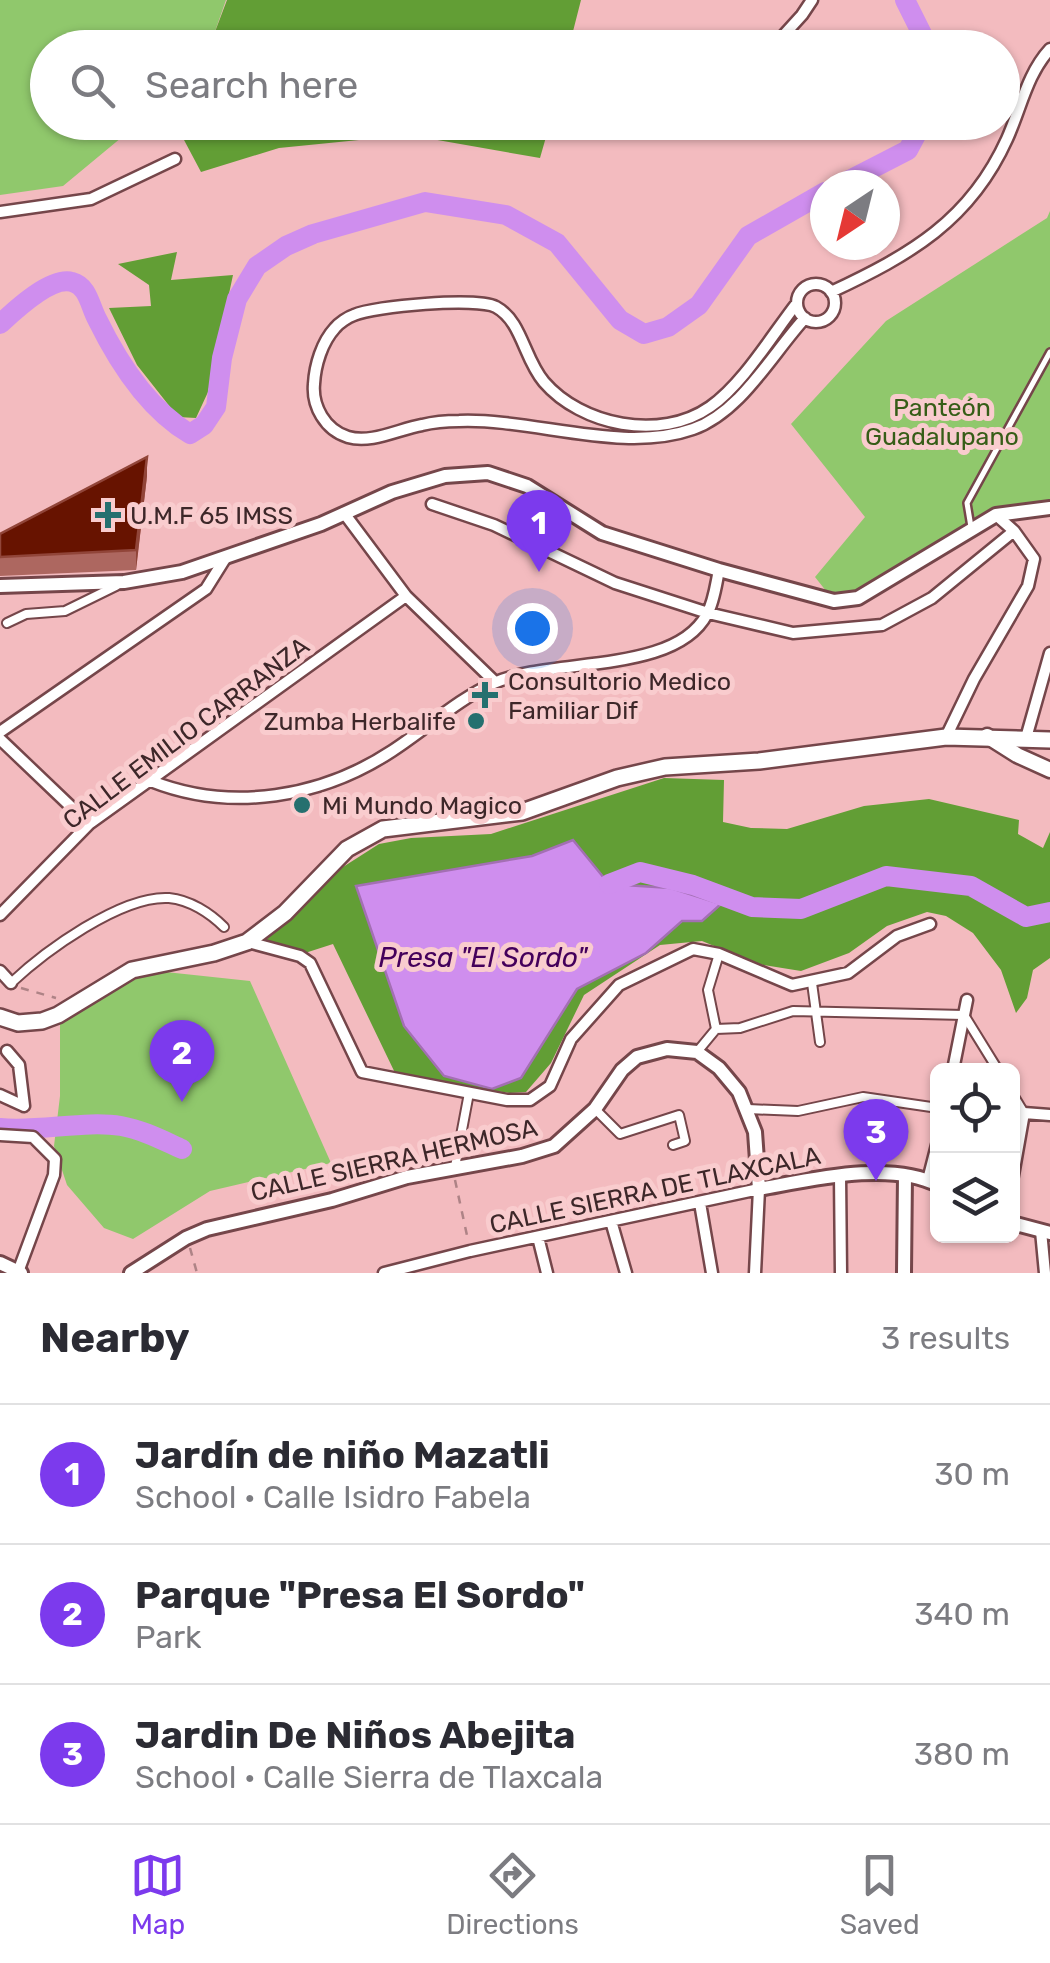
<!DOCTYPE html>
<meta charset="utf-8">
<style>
body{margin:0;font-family:Rubik,sans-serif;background:#f2f2f3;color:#2b2b33}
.controls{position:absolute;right:30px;bottom:30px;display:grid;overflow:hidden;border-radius:15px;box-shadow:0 2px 8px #0004}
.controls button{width:90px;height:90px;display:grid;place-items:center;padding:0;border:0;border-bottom:2px solid #e1e1e2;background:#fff;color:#2b2b33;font:50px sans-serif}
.compass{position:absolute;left:810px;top:170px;width:90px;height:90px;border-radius:50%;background:#fff;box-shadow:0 2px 8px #0004;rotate:215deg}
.you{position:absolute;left:532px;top:628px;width:35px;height:35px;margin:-25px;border:8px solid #fff;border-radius:50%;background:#1a73e8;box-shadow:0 0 0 15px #1a73e833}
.badge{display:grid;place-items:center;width:65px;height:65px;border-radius:50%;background:#7c3aed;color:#fff;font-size:32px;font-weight:700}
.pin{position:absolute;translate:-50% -82px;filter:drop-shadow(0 2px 5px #0008)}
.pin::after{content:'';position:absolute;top:52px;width:35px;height:30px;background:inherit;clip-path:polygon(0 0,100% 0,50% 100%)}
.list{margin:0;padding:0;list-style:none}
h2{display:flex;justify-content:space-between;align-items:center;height:130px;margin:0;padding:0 40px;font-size:42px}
h2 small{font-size:32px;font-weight:400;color:#7c7c81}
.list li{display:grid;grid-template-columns:65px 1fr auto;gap:30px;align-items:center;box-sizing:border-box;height:140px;padding:0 40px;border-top:2px solid #e1e1e2}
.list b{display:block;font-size:38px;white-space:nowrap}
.list p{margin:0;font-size:32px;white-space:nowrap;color:#7c7c81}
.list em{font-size:32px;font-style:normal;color:#7c7c81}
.icon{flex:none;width:55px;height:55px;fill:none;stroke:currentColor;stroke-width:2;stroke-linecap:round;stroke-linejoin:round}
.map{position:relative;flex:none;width:1050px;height:1273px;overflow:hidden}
.search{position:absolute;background:#fff;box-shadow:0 2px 8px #0004;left:30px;right:30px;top:30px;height:110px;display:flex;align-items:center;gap:25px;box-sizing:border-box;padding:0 35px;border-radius:55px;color:#7c7c81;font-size:38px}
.sheet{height:550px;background:#fff}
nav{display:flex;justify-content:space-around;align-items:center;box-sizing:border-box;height:140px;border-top:2px solid #e1e1e2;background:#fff;font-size:28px;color:#7c7c81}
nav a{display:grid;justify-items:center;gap:5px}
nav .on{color:#7c3aed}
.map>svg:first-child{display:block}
</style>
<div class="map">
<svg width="1050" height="1273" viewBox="0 0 1050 1273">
<rect width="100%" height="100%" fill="#f3bbbf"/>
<path fill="#90c86c" d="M0,0h226l-13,37 -7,10 -158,1v74l91,1 -76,63 -63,9z
M1050,211v297l-54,7 -138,83 -24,3 -19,-24 50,-60 -74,-93 95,-103 161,-103z
M147,970l103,11 81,182 -121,28 -77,48 -29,-11 -37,-43 -13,-39 6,-50v-77l54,-36z"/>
<path fill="#629e35" d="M227,0h354l-12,47h-363l7,-10z
M175,123h375l-10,35 -131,-23 -130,13 -78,24z
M177,252l-6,28 62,-5 -25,117 -12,26 -18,-1 -41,-52 -28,-57 42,-2 -2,-21 -31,-21z
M664,778l60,2 -1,42 28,6 36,1 77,-23 65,-7 90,21 -1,14 25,14 7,-16v126l-17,12 -6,28 -11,15 -15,-43 -28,-37 -27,-17 -19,-4 -40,14 -38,27 -48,18 -43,-7 -56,-23 -42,4 -76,50 -33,68 -25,29 -16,1 -113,-16 -64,-133 -28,9 -40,-12 78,-74 36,-23 32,-6 80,-4z"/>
<path fill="#cf8eee" stroke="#a36fb3" stroke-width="2.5" d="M573,840l36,44 62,4 50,16 -19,17h-20l-36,32 -69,36 -56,89 -29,11 -48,-13 -40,-50 -48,-140 176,-30z"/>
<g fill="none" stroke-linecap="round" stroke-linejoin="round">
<path stroke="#cf8eee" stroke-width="20" d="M905,0l24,48
M840,185l68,-35 15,-28
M0,324c14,-13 51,-48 72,-42 16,4 18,24 25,37 21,43 51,90 93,115l14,-9 12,-18 6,-49 15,-59 20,-33 29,-20 27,-12 112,-32 81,13 51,28 63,77 24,14 24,-7 31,-22 49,-69 77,-44
M609,884l31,-12 53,13 59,22 49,2 85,-33 85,10 55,31 24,-5
M0,1128c39,4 85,-8 121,-2 22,4 41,14 61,23"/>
<g stroke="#75464a" stroke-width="10">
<path id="service" d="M971,527l-4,-24 83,-151"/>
</g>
<g stroke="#75464a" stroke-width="12">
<path id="pedestrian" d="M7,623l19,-9 39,-3 51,-25
M11,983c33,-31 110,-88 158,-85 21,2 41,15 55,29
M812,983l8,59
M716,1029l24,-1 53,-17 171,4 34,55
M697,1052l19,-23 -8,-39 11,-36
M1012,1093l12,20
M595,1109l25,25 59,-19 6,26 -12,4
M748,1109l50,2 65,-14 75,11
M455,1167l14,-74"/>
</g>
<g stroke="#75464a" stroke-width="15">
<path id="minor" d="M772,48l30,-33 10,-15
M0,212l91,-13 84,-40
M797 303a19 19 0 1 1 38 0a19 19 0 1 1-38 0Z
M831,292c79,-37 139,-71 176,-153 14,-31 20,-65 43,-90
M797,303c-25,32 -54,81 -87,104 -50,35 -129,18 -166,-25 -20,-23 -22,-61 -48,-75 -19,-10 -122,-1 -142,8 -6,2 -15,8 -19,13 -13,14 -20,37 -21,56 -2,22 11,46 34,53 23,7 51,-8 74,-12 12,-3 25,-4 37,-4 74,-3 163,33 234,8 48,-17 79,-75 112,-111
M432,504l62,21 121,58 93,30 85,20 89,-8 50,-27 82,-67
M344,513l62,83 89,86
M0,732l206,-143 20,-32
M946,737l28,-58 54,-93 6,-27 -20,-28 -18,-16
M1026,738l24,-85
M0,739l89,85
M151,781c81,32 171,16 241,-30 34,-22 66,-52 102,-68 57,-26 181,-8 213,-69 7,-12 9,-30 12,-44
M0,915l89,-91 317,-228
M248,942l52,14 10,7 52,109 145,28h23l20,-14 21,-47 48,-54 74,-36 26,5 73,31 56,-12 49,-37 33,-12
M0,971l11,12
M7,1051l12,14 5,41
M953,1070l14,-70
M0,1095l24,11
M0,1135l33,2 22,22 -1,16 -36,97
M840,1176l1,97
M928,1180l10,-39
M1012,1181l12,-68 26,2
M700,1203l12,70
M611,1221l15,52
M1041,1231l4,42
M538,1237l9,36
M384,1273l86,-22 289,-62 -4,84"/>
</g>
<g stroke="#75464a" stroke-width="18">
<path id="tertiary" d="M0,586l124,-4 58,-10 139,-48 71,-32 53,-16 43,-3 39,13 75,47 117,37 115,31 24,-3 138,-83 54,-7
M1012,1223l38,10
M0,1263l21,10
M131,1273l55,-35 21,-9 125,-29 75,-23 115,-21 32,-10 41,-37 27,-39 15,-13 30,-8 30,3 22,16 20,24 16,40 4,57c51,-9 130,-29 179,-4
M904,1273l1,-98"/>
</g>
<g stroke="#75464a" stroke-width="19">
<path id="secondary" d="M987,736l30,19 33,15"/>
</g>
<g stroke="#75464a" stroke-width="20">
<path id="primary" d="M0,1017l18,6 24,-2 16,-6 74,-45 82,-17 33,-11 38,-29 62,-64 36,-20 139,-17 95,-34 48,-11 94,-6 187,-24 104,3"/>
</g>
<path stroke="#ae8386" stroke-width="2.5" stroke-dasharray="8 8" stroke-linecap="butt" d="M21,988l35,10
M455,1180l13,60
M190,1248l7,25"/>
<use href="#service" stroke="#fff" stroke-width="5"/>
<use href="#pedestrian" stroke="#fff" stroke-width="8"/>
<use href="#minor" stroke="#fff" stroke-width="10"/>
<use href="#tertiary" stroke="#fff" stroke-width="12"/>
<use href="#secondary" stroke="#fff" stroke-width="14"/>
<use href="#primary" stroke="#fff" stroke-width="15"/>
</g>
<path fill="#ad6760" d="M147,476l-11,94 -136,6v-42z"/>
<path fill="#914539" d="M147,457v19l-11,94v-20z"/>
<path fill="#671300" stroke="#914539" stroke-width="2.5" d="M147,457l-11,93 -136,7v-23z"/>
<g fill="#25706f" stroke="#f9ccce" stroke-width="4">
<path d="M103 500h10v10h10v10h-10v10h-10v-10h-10v-10h10z"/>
<path d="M480 680h10v10h10v10h-10v10h-10v-10h-10v-10h10z"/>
<circle cx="476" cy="721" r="10"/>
<circle cx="302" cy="805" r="10"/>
</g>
<g text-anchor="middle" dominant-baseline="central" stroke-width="10" stroke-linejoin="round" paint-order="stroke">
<g font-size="25" fill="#365d17" stroke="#f9ccce">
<text x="942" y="407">Panteón<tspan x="942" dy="29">Guadalupano</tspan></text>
</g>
<g font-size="25" fill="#3d2729" stroke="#f9ccce" text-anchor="start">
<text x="130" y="515">U.M.F 65 IMSS</text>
<text x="508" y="681">Consultorio Medico<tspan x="508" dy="29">Familiar Dif</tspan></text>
<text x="456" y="721" text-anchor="end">Zumba Herbalife</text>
<text x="322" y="805">Mi Mundo Magico</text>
</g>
<g font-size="25" fill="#3d2729" stroke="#f9ccce">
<text transform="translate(186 733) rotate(-37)">CALLE EMILIO CARRANZA</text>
<text transform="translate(394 1160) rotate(-13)">CALLE SIERRA HERMOSA</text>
<text transform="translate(655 1190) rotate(-12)">CALLE SIERRA DE TLAXCALA</text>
</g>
<g font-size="28" font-style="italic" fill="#44005b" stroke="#f9ccce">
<text x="483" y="957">Presa "El Sordo"</text>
</g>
</g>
</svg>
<div class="controls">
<button><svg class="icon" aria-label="locate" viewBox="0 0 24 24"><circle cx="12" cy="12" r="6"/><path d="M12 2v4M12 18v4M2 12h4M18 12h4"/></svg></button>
<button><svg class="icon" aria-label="layers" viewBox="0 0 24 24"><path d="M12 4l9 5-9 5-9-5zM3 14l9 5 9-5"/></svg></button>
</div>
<svg class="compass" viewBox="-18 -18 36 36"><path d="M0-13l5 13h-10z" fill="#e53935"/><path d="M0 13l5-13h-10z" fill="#7c7c81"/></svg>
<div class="you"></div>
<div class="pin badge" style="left:539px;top:572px">1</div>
<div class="pin badge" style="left:182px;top:1102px">2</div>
<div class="pin badge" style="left:876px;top:1181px">3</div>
<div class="search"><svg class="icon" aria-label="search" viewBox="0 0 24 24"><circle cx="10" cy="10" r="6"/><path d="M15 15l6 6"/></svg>Search here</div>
</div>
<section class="sheet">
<h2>Nearby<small>3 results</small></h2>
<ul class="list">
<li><span class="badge">1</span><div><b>Jardín de niño Mazatli</b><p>School · Calle Isidro Fabela</p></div><em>30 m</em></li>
<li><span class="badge">2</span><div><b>Parque &quot;Presa El Sordo&quot;</b><p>Park</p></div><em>340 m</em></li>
<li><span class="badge">3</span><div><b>Jardin De Niños Abejita</b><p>School · Calle Sierra de Tlaxcala</p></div><em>380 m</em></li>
</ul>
</section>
<nav>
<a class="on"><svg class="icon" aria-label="map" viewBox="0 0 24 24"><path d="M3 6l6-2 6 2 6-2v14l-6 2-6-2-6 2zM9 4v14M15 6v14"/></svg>Map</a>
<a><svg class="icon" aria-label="directions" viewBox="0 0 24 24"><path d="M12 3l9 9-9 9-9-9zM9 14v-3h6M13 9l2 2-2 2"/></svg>Directions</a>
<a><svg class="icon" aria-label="saved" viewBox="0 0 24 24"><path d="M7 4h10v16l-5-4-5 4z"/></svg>Saved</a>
</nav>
